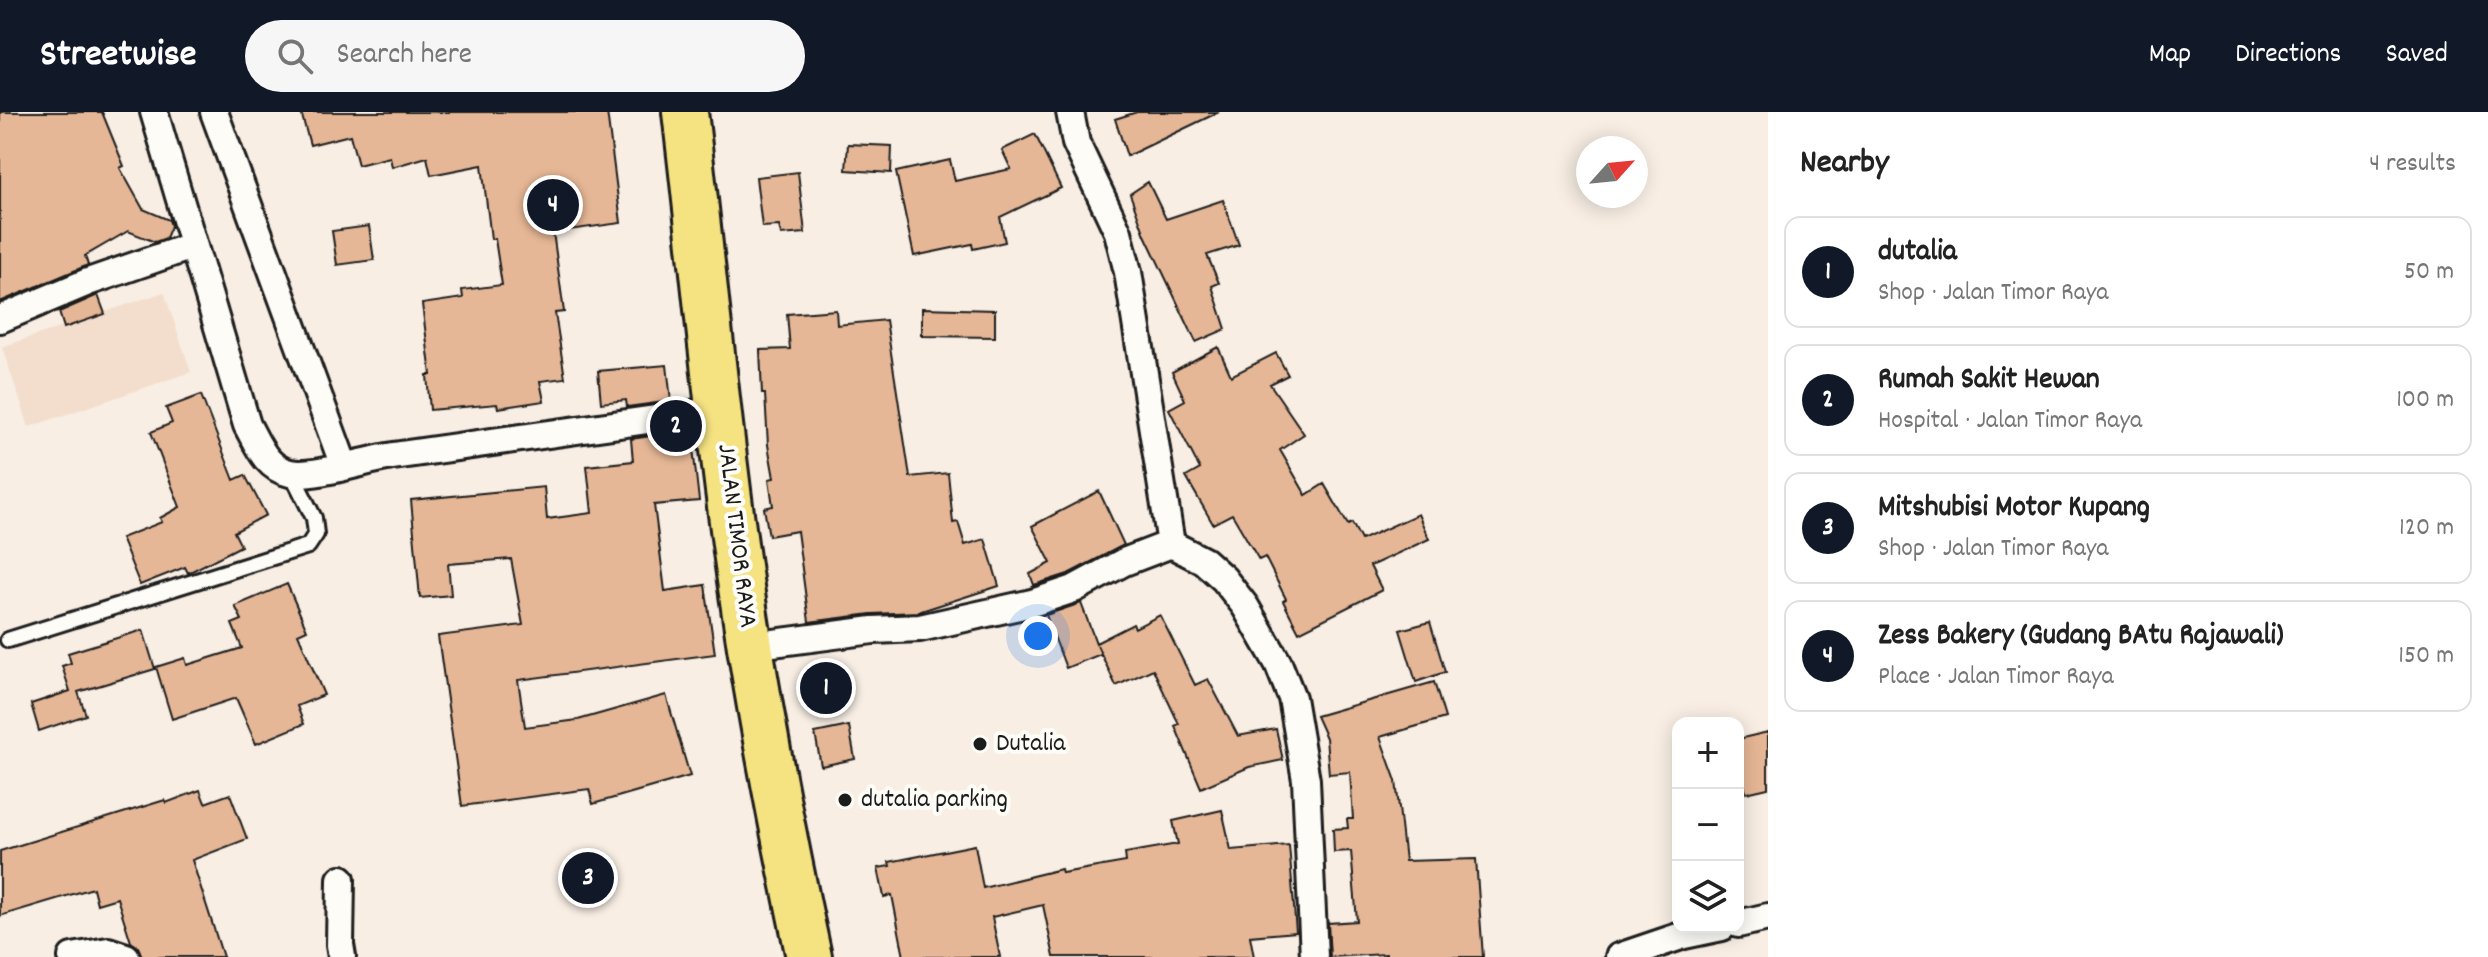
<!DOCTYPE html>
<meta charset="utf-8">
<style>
body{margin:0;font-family:Dekko,sans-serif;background:#f6f6f6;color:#222}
.controls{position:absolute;right:24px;bottom:24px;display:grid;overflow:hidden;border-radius:16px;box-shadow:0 4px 20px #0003}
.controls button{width:72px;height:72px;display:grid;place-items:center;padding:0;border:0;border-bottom:2px solid #e0e0e0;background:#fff;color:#222;font:40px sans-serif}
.compass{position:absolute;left:1576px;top:24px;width:72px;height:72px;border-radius:50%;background:#fff;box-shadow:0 4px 20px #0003;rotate:63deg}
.you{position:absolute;left:1038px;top:524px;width:28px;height:28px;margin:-20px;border:6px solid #fff;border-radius:50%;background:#1a73e8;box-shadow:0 0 0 12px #1a73e833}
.badge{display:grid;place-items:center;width:52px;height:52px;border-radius:50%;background:#111827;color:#fff;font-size:26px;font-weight:700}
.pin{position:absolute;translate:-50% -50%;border:4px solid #fff;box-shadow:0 2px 8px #0006}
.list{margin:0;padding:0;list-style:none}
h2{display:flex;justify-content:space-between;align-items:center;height:104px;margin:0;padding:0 32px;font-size:34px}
h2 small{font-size:26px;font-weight:400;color:#767676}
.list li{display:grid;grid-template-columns:52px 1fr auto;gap:24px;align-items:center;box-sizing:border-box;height:112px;margin:0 16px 16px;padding:0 16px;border:2px solid #e0e0e0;border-radius:16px}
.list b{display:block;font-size:30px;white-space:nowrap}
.list p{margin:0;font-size:26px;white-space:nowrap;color:#767676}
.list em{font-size:26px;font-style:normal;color:#767676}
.icon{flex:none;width:44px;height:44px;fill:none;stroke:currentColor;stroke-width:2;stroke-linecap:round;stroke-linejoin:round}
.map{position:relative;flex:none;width:1768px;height:845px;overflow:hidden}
header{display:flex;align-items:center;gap:48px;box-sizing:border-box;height:112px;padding:0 40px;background:#111827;color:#fff}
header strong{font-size:38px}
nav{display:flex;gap:44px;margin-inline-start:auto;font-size:28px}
.search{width:560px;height:72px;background:#f6f6f6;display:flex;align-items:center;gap:20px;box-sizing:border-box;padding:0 28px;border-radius:44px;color:#767676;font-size:30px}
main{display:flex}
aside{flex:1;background:#fff}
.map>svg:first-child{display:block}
</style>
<header>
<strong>Streetwise</strong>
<div class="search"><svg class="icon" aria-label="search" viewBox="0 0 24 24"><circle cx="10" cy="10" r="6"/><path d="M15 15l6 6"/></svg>Search here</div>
<nav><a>Map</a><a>Directions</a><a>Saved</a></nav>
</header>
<main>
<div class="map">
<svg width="1768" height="845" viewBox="0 0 1768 845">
<rect width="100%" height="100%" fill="#f8eee4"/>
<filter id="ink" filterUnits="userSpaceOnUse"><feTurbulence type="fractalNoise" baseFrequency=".0125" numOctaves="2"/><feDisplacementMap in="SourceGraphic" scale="16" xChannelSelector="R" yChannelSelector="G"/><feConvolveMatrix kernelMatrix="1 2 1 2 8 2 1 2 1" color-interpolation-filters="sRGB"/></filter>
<g filter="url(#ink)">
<path fill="#f3decd" d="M164,180l27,80 -162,55 -27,-80z"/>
<path fill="#e6b796" stroke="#1c1c1c" stroke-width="2" d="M0,0h102l22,54 -4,2 23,41 26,11 2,6 -5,12 -11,4 -27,-11 -43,25 3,9 -88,37z
M301,0h306l14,111 -68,9 11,80 -9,1 10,65 -25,3 4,20 -46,7 -1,-4 -67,6 -3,-35h4l-9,-71 41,-6 -1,-8 40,-5 -7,-46h-4l-9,-74 -51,10 -4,-18 -35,10 -2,-10 -32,8 -8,-30 -40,10z
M1137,0h82l-92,44 -12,-37z
M1035,22l26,54 -61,29 5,25 -32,7 -1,-5 -58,12 -18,-84 54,-12 5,21 56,-12 -9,-19z
M848,32l44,2 -1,27 -45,-3z
M798,60l7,61 -24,2 -2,-9 -17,1 -6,-50z
M1148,70l18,37 57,-19 16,45 -32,10 12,28 -7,3 14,43 -30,13 -51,-107 -15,-41z
M369,114l5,34 -37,5 -5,-34z
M98,183l7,19 -41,14 -5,-16z
M922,196l73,2v27l-73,-1z
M836,198l1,15 49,-5 24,157 38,-4 5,50 5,-1 7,23 20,-6 14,47 -81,26 -47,2 -62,8 -12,-91 -28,5 -5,-28 9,-2 -4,-27 5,-1 -6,-33 -3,-51h-3l-2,-44 30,-1 -3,-35z
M1218,235l13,29 45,-23 12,22 -18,9 34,50 -24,16 26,45 18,-11 24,41 4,-2 9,17 57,-26 11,25 -59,27 12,24 -83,42 -16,-31 3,-2 -21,-42 -6,3 -27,-46 -19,10 -27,-47 14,-8 -31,-60 16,-9 -13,-28z
M667,253l4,36 -44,6 -1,-7 -25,3 -3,-32z
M201,283l33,85 11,-5 21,40 -32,17 7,14 -53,27 -3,-6 -45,18 -19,-47 41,-16 -2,-4 20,-11 -29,-75 21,-9 -6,-15z
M691,318l8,71 -45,4 11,86 40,-6 10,69 -197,26 7,47 53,-7 88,-25 24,81 -97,28 -4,-15 -127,17 -24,-170 85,-11 -12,-66 -63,5 3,31 -31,3 -9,-98 133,-13 3,32 45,-6 -5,-47 46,-5 -2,-22z
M1099,379l25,54 -56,29 -34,11 -4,-11 21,-11 -19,-37z
M287,472l20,46 -9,4 26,61 -27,11 7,18 -48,20 -20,-46 -64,21 -16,-52 29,-9 2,7 55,-17 -10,-24 10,-4 -7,-14z
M1081,491l15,40 37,-19 2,4 25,-13 35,70 13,-6 30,57 38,-7 7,31 -34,7 -48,21 -26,-62 4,-2 -26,-55 -37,17 -19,-41 4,9 -35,14 -20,-53z
M1430,510l15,50 -29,10 -16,-52z
M143,518l12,39 -77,23 8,23 -47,16 -8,-27 39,-13 -8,-25 9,-3 -3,-10z
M1434,570l11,36 -65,19 16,44 9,80 71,-2 7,98h-97v-3l-56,3 -2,-34 29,-2 -6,-70 -17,1 -1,-23 15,-1 -1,-9h6l-3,-47 -21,2 -3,-36 -10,-22z
M849,614l6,33 -34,7 -6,-33z
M1768,620v56l-22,5 -8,-32v-22z
M200,678l5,13 25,-9 17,45 -55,21 31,97h-81l-4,-10 -7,-5 -14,-44 -20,6 -4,-16 -93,28v-65l165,-51 1,3z
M1222,698l9,40 58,-5 7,87 -46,4 4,21h-200l-11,-52 -51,12 8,40h-96l-12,-62 -8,2 -6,-29 12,-2 -1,-4 86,-17 8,43 78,-19 1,4 64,-11 -1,-9 53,-9 -5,-23z"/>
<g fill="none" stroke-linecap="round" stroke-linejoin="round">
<g stroke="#1c1c1c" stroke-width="20">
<path id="service" d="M8,528l300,-94 8,-12 -2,-16 -22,-44"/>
</g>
<g stroke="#1c1c1c" stroke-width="32">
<path id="minor" d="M154,0l93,313c11,20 19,43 43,48 24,5 76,-13 103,-17 108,-16 218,-30 326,-46
M214,0l130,354
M1070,0l6,31 42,89 10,40 43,272
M0,207l88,-37 104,-36
M750,534l123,-16 47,-2 112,-25 42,-14 50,-27 47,-18 33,17 20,18 21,27 33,57 14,35 14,82 8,177
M341,767l-1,66 2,12
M1738,812l30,-7
M72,845l36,-6 18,6
M1619,845l65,-22 38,-8"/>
</g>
<g stroke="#1c1c1c" stroke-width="50">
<path id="trunk" d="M685,0c21,178 37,358 65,535 17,104 37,207 59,310"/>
</g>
<use href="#service" stroke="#fdfcf7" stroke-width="14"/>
<use href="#minor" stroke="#fdfcf7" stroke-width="26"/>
<use href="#trunk" stroke="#f5e382" stroke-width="44"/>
</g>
</g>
<g fill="#1c1c1c" stroke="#fdfcf7" stroke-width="3">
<circle cx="980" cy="632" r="8"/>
<circle cx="845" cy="688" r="8"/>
</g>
<g text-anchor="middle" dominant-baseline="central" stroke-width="8" stroke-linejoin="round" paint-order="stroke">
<g font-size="26" fill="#1c1c1c" stroke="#fdfcf7">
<text transform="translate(736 424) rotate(83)">JALAN TIMOR RAYA</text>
</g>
<g font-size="26" fill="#1c1c1c" stroke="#fdfcf7" text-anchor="start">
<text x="996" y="632">Dutalia</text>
<text x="861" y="688">dutalia parking</text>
</g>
</g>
</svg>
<div class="controls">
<button>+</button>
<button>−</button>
<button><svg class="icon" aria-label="layers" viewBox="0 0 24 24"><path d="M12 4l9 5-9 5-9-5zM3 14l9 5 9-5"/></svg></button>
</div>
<svg class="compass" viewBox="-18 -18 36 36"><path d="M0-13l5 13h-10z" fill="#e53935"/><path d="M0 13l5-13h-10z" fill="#767676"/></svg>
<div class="you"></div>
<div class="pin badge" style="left:826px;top:576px">1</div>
<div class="pin badge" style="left:676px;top:314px">2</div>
<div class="pin badge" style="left:588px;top:766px">3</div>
<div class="pin badge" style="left:553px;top:93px">4</div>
</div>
<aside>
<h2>Nearby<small>4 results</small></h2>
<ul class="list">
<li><span class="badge">1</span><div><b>dutalia</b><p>Shop · Jalan Timor Raya</p></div><em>50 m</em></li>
<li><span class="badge">2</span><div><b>Rumah Sakit Hewan</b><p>Hospital · Jalan Timor Raya</p></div><em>100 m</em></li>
<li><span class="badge">3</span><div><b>Mitshubisi Motor Kupang</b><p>Shop · Jalan Timor Raya</p></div><em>120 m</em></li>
<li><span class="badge">4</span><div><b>Zess Bakery (Gudang BAtu Rajawali)</b><p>Place · Jalan Timor Raya</p></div><em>150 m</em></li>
</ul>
</aside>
</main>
